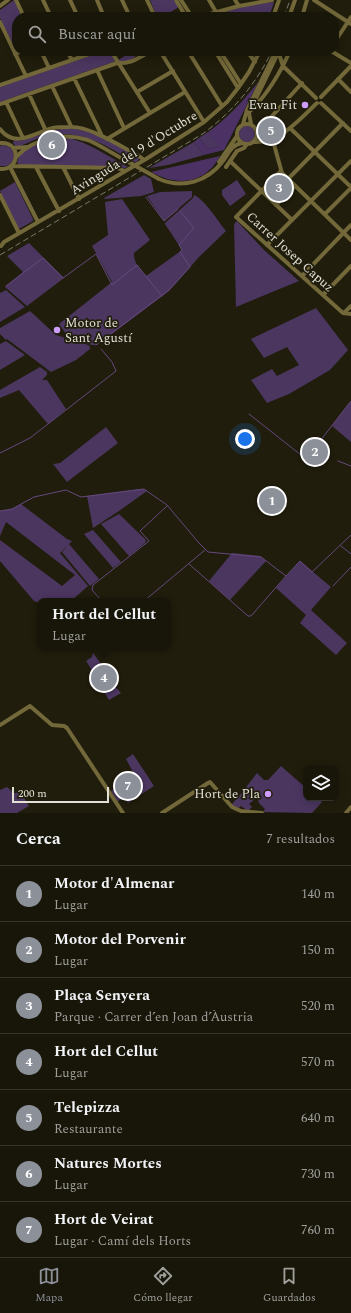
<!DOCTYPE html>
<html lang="es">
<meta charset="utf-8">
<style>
body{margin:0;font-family:Spectral,serif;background:#252317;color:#f1f3f6}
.controls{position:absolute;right:12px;bottom:12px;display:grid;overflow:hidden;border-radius:8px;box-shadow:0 2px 10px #0003}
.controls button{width:36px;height:36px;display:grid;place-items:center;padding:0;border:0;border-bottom:1px solid #36352a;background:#181609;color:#f1f3f6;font:20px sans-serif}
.scale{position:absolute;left:12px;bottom:10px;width:97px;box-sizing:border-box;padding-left:4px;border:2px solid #e3e1d6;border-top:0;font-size:11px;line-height:14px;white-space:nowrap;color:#e3e1d6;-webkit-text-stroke:3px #201d0c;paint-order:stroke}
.you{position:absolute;left:245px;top:439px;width:14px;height:14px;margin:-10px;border:3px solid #fff;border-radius:50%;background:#1a73e8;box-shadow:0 0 0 6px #1a73e833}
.badge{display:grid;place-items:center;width:26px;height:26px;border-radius:50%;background:#8c9099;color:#fff;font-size:13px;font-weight:700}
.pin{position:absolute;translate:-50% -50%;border:2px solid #fff;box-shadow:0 1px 4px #0006}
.popup{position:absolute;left:37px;top:598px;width:134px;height:52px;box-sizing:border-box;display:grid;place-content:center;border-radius:8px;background:#181609;filter:drop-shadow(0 1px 3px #0005);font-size:13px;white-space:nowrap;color:#9f9f9c}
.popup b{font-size:15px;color:#f1f3f6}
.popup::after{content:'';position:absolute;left:50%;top:100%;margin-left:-8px;border:8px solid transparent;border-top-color:#181609}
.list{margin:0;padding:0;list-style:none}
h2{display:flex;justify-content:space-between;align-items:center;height:52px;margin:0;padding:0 16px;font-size:17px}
h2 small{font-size:13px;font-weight:400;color:#9f9f9c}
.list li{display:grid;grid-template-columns:26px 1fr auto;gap:12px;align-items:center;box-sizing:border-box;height:56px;padding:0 16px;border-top:1px solid #36352a}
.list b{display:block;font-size:15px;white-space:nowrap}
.list p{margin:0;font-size:13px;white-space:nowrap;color:#9f9f9c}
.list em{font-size:13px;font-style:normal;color:#9f9f9c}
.icon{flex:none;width:22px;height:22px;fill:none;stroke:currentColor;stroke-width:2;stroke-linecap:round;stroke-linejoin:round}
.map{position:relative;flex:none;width:351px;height:813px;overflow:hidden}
.search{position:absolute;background:#181609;box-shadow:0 2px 10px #0003;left:12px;right:12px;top:12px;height:44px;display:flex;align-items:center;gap:10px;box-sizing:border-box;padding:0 14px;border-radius:16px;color:#9f9f9c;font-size:15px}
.sheet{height:444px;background:#181609}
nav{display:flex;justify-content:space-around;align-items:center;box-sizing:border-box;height:56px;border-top:1px solid #36352a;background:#181609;font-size:11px;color:#9f9f9c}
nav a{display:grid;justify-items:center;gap:2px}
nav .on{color:#8c9099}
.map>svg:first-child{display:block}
</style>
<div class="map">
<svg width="351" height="813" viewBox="0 0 351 813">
<rect width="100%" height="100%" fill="#201d0c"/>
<path fill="#4b3660" d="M14,0l8,17h-5v33l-1,1 -16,-33v-8z
M150,0h24l5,7 -10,6 1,4h-13z
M274,2l-5,15h-62l42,-12z
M104,51h4l8,10 -116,41v-15z
M128,51h19l-9,3 -8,7h-11l-1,-1 12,-7z
M239 134a8 8 0 1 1 16 0a8 8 0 1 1-16 0Z
M60,129c5,0 11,-1 16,0 20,3 45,19 63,29v1l-3,4c-26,-15 -51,-33 -83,-28 -12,1 -23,7 -35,12h-2l-3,-4 1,-3 6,1z
M208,132l12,14 -12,3 -9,-11z
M68,138c20,4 41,19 60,29l-3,1 -8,-1 -97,-2 -3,-2c3,-19 35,-24 51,-25z
M194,142l10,13 -36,10 -19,3z
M3,145c17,3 13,24 -3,21v-20z
M144,175l7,4 3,13 -13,4 -36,3 -1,-1z
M281,175l11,10 -16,16 -11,-10z
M237,180l9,14 -16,12 -8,-11v-5z
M15,182l18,37v2l-14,8 -19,-38z
M192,191v6l-28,24 -17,-25 13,-4z
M194,195c11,5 24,26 32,36l-27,26 -30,34 -72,54h-5l-23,-7 -10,-14 53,-42 -20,-36 16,-11 -3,-33 17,-3 28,41 -16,13c-1,9 6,16 12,23l36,-26 -17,-26v-1l28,-25z
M237,221l27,29 35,31 -63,26 -2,-83z
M29,243l35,35 -37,28 -22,-19 18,-15 -16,-16z
M6,290l19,17 -25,15v-29z
M316,308l32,42 -18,20 -41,24 -22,9 -16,-23 21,-11 5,7 22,-11 -12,-18 -23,11 -13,-19z
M30,311l26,24 32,10 2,2v2l-14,11 -25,12 -44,-33 -1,1 -6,-6v-6z
M6,341l19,14 -25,15v-26z
M40,367l7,5v3l-5,5h5l19,29 -18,15 -29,-34 -19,8v-8z
M351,401v41l-19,-16z
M106,427l12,16 -51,39 -14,-18 7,-1z
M140,489h3l4,2 -28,20 -26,17 -6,-32z
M21,504l46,35 5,2 -12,12 28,33 -17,15h-31v2l-6,-2 -34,-40v-21l62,46 13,-11 -69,-53 -6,14v-25l11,-2z
M119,514l27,26 -1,3 -16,13 -28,-32z
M93,530l28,32 -8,6 -29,-34z
M69,544l30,35 -9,7 -28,-34z
M232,553l28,3 6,5 -36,39 -21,-19z
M300,561l31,26 -20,23 36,33 -11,12 -36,-32 6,-8 -30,-27z
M93,653l3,4 17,24v3l8,9 -12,7 -13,-21 1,-1 -11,-17 6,-4z
M133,754l21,32 -26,17 -4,-6 -7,5 -6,-11 5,-3 5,8 19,-13 -1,-2 1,-3 -2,-1 -2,1 -10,-19z
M281,766l25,22v10h12l4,4 -10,11 -49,-1 2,-3 -7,-7 1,-1 -3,-3 -7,6 3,3 -4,4 -7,-5 -2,2 -8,-3c10,-10 17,-21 26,-32l7,7h4z
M7,787c6,4 5,9 13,4l9,15 -12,7h-17v-23z"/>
<path fill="#4c3264" d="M259,81l-35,69 -20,5 -10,-13 5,-4 9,11 11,-3 -11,-14c20,-14 36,-32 51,-51z
M220,156c-15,28 -42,31 -69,16z"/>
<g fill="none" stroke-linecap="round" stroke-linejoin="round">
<path stroke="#65497e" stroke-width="1" d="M146,197l18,24 14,-12
M6,286l37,-28 20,20 33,-24 16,31 25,-20 25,31
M96,345l73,-55 21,-23 -10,-15 2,-2 -3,-5 15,-17 -14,-17
M249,414l57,45 45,-58
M0,453l30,-15 86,-67 -4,-9 -11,-13
M338,461l13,5
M0,511l12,-2 22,-12 32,-7 15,7 63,-8 23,16 32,38 9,9 53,5 25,19 14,-15 12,11 39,-37
M341,546l10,8
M189,564l59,52h3l35,-40
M333,586l18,-19
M102,601l-10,-11 1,-5 56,-44 -9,-10 27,-25
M144,601l61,-51"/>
<path stroke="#726839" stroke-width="4" d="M16,0l8,17
M43,0l8,17
M70,0l8,17
M97,0l7,17
M122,0l8,17
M147,0l8,17
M176,0l10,17
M181,0l11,17
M209,0l7,12
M235,0l4,6
M314,0l37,24
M0,6l8,-6
M199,17l40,-11 33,-6
M273,17l6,-17
M289,17l6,-17
M302,17l5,-17
M0,22l26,54
M334,43l17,-26
M41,51l8,17
M67,51l5,9
M111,51l39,62
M160,51l44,71
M188,51l34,55
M215,51l23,37
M220,51l21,33
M247,51l8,11
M331,51l20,12
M15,54l7,-3
M279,54l4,12 33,32
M97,70l27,58
M74,78l28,58
M338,79l13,13
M302,83l-39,43 10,15 9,32 69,67
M0,85l98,-34
M52,86l19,40
M137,92l36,-21
M29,94l17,37
M321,97l30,-31
M6,102l17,36
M321,103l30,28
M0,104l117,-41c16,1 21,-6 35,-12
M251,110c18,-17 29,-37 39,-59
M237 134a10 10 0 1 1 20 0a10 10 0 1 1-20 0Z
M243,124l4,-14 29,-59
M251,124l-2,-11 30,-62
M290,128l61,59
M0,129c15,20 34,4 53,-1 5,-1 11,-1 16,-1 19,-2 53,20 70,29l5,4
M258,133l6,5 6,1
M107,139l78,-47
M254,142c26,1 45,-22 63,-39
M0,143c21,-2 21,27 0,26
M13,148l14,-1
M16,157c18,-19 47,-25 72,-17 14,6 30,17 44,24
M230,161l62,59
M219,162l18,-26
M12,166l105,2 8,3
M10,167l28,55
M36,167l23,44
M63,167l16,32
M226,167l11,-16 7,-3 3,-4
M281,171l-45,46 107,96 8,1
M159,179c24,10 48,3 64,-18 6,-8 8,-16 19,-18
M288,179l55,-56
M0,195l19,38
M276,205l19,-19
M325,214l26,-26
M267,245l84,-84
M1,246l3,-4 142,-83 58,-37 23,-20 11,-14 11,-16 11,-21
M302,276l49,-51
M323,295l28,-29
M344,313l7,-7
M0,725l30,-19 22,19 12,1 3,2 56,85
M162,813l46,-30 2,-1 22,25 9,4 21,2
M346,813l5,-6"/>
<path stroke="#7c7a6b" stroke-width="1" stroke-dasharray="6 3" stroke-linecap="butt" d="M284,17l6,-17
M0,255l204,-122c29,-22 52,-49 68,-82"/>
<path stroke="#726839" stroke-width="4" d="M132,164l27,15"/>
</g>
<g fill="#cf9dff" stroke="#201d0c" stroke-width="1.5">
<circle cx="305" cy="105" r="4"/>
<circle cx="57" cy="330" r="4"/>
<circle cx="268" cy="794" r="4"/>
</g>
<g text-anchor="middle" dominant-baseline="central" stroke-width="3.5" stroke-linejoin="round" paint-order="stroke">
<g font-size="13" fill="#e3e1d6" stroke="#201d0c" text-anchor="end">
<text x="297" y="105">Evan Fit</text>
<text x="65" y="323" text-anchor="start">Motor de<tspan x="65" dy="15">Sant Agustí</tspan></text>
<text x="260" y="794">Hort de Pla</text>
</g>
<g font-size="13" fill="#e3e1d6" stroke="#201d0c">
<text transform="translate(134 153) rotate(-32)">Avinguda del 9 d'Octubre</text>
<text transform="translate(290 252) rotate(42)">Carrer Josep Capuz</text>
</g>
</g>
</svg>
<div class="controls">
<button><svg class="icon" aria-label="layers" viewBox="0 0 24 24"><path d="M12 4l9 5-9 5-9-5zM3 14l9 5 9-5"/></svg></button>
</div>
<div class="scale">200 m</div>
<div class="you"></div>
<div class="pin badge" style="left:272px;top:501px">1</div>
<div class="pin badge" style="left:315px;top:452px">2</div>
<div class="pin badge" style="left:279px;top:188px">3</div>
<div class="pin badge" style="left:104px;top:678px">4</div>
<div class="popup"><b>Hort del Cellut</b>Lugar</div>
<div class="pin badge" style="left:271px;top:131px">5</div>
<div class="pin badge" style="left:52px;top:145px">6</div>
<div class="pin badge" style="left:128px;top:786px">7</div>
<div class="search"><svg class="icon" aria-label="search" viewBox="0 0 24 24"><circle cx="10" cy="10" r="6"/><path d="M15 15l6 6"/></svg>Buscar aquí</div>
</div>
<section class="sheet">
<h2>Cerca<small>7 resultados</small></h2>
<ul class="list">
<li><span class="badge">1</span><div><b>Motor d'Almenar</b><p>Lugar</p></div><em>140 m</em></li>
<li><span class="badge">2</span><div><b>Motor del Porvenir</b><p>Lugar</p></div><em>150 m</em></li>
<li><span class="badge">3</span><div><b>Plaça Senyera</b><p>Parque · Carrer d’en Joan d’Àustria</p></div><em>520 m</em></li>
<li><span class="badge">4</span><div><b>Hort del Cellut</b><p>Lugar</p></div><em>570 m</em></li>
<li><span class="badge">5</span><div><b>Telepizza</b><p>Restaurante</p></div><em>640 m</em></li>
<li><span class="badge">6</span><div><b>Natures Mortes</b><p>Lugar</p></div><em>730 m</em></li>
<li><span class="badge">7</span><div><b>Hort de Veirat</b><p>Lugar · Camí dels Horts</p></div><em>760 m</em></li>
</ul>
</section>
<nav>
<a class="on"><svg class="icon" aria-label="map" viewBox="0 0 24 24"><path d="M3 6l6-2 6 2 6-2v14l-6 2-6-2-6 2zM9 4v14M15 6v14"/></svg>Mapa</a>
<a><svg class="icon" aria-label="directions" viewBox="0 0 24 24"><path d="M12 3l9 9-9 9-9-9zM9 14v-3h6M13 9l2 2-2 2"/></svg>Cómo llegar</a>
<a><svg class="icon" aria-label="saved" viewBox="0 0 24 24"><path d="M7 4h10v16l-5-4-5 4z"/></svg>Guardados</a>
</nav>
